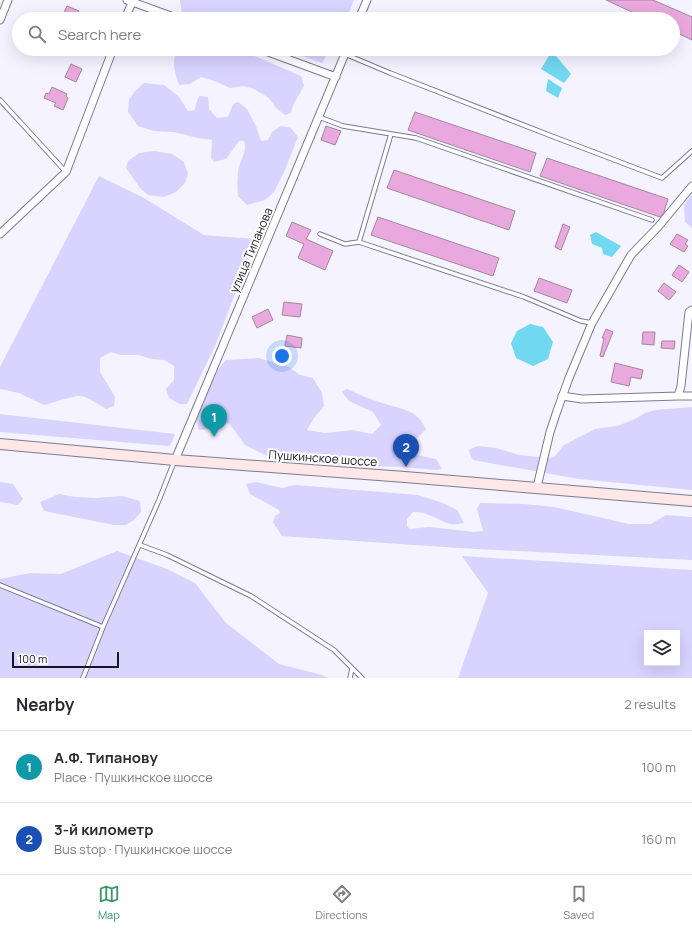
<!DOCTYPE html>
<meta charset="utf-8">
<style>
body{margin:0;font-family:Manrope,sans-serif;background:#f2f2f3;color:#2b2b33}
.controls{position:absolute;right:12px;bottom:12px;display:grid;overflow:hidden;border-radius:0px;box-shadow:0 4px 16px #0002}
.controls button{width:36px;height:36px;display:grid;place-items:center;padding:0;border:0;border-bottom:1px solid #e1e1e2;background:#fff;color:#2b2b33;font:20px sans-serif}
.scale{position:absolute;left:12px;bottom:10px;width:107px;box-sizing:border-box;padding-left:4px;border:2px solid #17151f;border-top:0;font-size:11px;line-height:14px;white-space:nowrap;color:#17151f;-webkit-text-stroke:3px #fff;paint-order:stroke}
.you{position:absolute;left:282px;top:356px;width:14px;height:14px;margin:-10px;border:3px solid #fff;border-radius:50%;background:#1a73e8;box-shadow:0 0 0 6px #1a73e833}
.badge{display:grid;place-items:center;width:26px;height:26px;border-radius:50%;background:#3b9368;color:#fff;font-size:13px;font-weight:700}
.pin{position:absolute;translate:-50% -33px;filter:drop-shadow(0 1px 2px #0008)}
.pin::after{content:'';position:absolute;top:21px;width:14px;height:12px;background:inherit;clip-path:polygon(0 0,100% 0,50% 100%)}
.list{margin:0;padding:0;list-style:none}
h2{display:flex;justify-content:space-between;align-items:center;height:52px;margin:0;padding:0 16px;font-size:17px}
h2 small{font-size:13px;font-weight:400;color:#7c7c81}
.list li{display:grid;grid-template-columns:26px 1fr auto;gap:12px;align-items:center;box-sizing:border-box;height:72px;padding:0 16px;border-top:1px solid #e1e1e2}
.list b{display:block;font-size:15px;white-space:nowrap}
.list p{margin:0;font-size:13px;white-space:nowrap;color:#7c7c81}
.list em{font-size:13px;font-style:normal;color:#7c7c81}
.icon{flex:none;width:22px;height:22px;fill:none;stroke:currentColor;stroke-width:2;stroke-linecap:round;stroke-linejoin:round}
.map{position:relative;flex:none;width:692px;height:678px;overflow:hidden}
.search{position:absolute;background:#fff;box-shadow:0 4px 16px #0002;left:12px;right:12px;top:12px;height:44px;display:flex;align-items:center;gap:10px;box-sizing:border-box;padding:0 14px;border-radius:22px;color:#7c7c81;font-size:15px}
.sheet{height:196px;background:#fff}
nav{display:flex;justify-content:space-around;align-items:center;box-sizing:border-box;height:56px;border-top:1px solid #e1e1e2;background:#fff;font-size:11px;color:#7c7c81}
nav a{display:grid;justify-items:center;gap:2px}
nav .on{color:#3b9368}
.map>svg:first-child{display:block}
</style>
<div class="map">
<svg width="692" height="678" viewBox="0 0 692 678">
<rect width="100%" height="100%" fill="#f4f3ff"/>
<path fill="#d8d3ff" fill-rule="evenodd" d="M180,0h174l-8,19h-146l-18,-6z
M179,49h59l63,27 3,10 -11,19 -2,8 -6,2 -9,-7 -7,-10 -15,-9 -10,-3 -14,2 -15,-7 -14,-4 -11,7 -11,1c-4,-12 -9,-26 0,-36z
M283,49h47l-8,14z
M144,83l20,2 14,11 10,15 7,-1 1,-6 3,-8 9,1 1,12 8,9 11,-1 5,-13 5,-2 9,7 9,17 5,15 7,-1 4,-8 9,-6 10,2 7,9 -13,33 -11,22 -9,8 -18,5 -9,-9c-1,-10 -1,-19 1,-29 3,-11 8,-15 5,-26h-5l-13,18 -12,3 -3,-4 1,-18 -14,-2 -24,-6 -20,-1 -16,-5 -10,-14 1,-12 6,-9z
M154,151l18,3 12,8 4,12 -3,9 -9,9 -12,5 -16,-2 -8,-7 -14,-20 2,-7 11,-8z
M99,176l45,22 60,37 52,4 -41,107 -28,58h-7l-11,-6 -3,-9 8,-9v-14l-10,-6 -12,-1 -14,-4h-18l-9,-3 -11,6v14l11,18 4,7 -1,9 -8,3c-6,-4 -18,-12 -25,-13 -7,-1 -29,7 -37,9l-25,-12 -19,-4v-22z
M692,195v33l-7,-6 -1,-17z
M258,358l31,9 11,8 13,3 9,15 2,13 -10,12 -7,12 18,3 27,-3 20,4 9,-9 -8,-13 -24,-11 -7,-9 5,-3c11,5 23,10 35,14 18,6 35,6 44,26l-15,16 6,10 19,4 6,10 -5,1 -35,-3 -62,-2 -69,-7 -26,-13 -16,-22 -16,5 -14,2 -5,-16 21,-41 11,-13z
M692,407v83l-113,-11 -106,-19 -4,-8 1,-3 8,-3 19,2 22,7 31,3 5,-2 9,-11 31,-16 22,-3 16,-6 12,-7 10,-3z
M0,414l175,20 -5,12 -170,-14z
M0,482l13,2 10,15 -5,6 -18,-3z
M256,482l26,6 13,-3 123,10 25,8 14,7 7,13c-19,5 -24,-6 -41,-10 -3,-1 -7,-1 -10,-1l-6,7v7l3,3 19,-2 45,5 9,-1 -6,-22 3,-6 44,1 30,3 75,17h22l15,-9 26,2v43l-233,-12 -177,-12 -9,-14 2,-6 5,-3 -1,-3 -29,-16 -4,-10z
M59,494l16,3 21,1 26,-2 18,5 1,11 -7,8 -8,5h-12l-70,-14 -4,-9z
M117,551l50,18 28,14 31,40 53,41 43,11 6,3h-328v-99l30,-6 31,1z
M462,556l230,14v108h-234l30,-85zM647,633h30v30h-30z"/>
<path fill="#70d9f0" d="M552,51l19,23 -7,9 -23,-14z
M548,79l14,9 -4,10 -12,-7z
M596,232l25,14 -9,11 -9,-3 -1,-6 -10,-4 -2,-9z
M530,324l13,3 10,15 -5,17 -15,7 -17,-8 -5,-15 6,-12z"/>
<path fill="#eaa9de" stroke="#a1899c" d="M606,0h47l39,17v23l-19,-9v-12h-26z
M67,6l12,5 -4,8h-14z
M71,64l11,5 -6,13 -11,-5z
M52,87l15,7 -1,2 2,2 -5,12 -9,-4 2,-3 -12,-5 2,-5 3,1z
M415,112l121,41 -6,19 -122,-42z
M326,126l15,5 -6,14 -14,-5z
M547,158l121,41 -4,13 -4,5 -120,-41z
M394,170l121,41 -6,19 -122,-42z
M378,217l121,41 -6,18 -122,-41z
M292,222l19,8 -5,9 27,12 -8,19 -27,-12 6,-14 -18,-8z
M563,224l7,3 -9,23 -6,-3z
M677,234l11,6 -3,4 3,2 -4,6 -14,-8z
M679,265l10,7 -7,10 -10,-7z
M539,278l33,12 -5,13 -33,-12z
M664,283l12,9 -7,8 -11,-9z
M284,302l18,2 -2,13 -18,-2z
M268,309l5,11 -16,8 -5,-11z
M606,329l7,3 -10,25 -3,-1 4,-18h-2z
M643,332h12l-1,13 -12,-1z
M287,335l15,3 -1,10 -16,-2z
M662,341h13l-1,8 -13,-1z
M615,363l28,7 -2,9 -10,-2 -2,9 -18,-4z"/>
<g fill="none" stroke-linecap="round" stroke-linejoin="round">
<g stroke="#7d7a93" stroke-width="5.5">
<path id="lane" d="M345,54l45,19 159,62 113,43 30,-27
M0,100l66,72
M319,117l24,9 73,12 236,82
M320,234l25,10 14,-2 165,55 57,24 11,2
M359,242l32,-108
M140,545l27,10 84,41 83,54 28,28
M0,585l103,42
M83,678l20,-51 56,-127 15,-38
M350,678l2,-10"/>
</g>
<g stroke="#7d7a93" stroke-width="9">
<path id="street" d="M127,0l52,19
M125,19l8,-19
M359,19l8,-19
M0,20l8,-20
M260,49l76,28
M0,234l66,-62 47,-123
M562,396l20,3 96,-3h14
M678,396l3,-10 8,-74 3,-2
M175,460l172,-411
M537,487l13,-55 7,-21 12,-33 23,-55 39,-68 27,-28 34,-41"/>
</g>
<g stroke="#7d7a93" stroke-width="12">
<path id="secondary" d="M0,444l175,16 230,17 287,24"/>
</g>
<use href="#lane" stroke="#fff" stroke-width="3.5"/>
<use href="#street" stroke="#fff" stroke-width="7"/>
<use href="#secondary" stroke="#fde7e7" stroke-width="10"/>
</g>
<g text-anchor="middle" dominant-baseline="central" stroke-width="4" stroke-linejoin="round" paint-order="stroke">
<g font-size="12" fill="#17151f" stroke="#fff">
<text transform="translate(251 250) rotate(-67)">улица Типанова</text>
<text transform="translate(323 458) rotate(4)">Пушкинское шоссе</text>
</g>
</g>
</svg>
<div class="controls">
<button><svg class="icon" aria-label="layers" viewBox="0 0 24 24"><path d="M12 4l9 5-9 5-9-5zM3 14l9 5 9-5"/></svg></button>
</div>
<div class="scale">100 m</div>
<div class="you"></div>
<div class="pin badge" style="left:214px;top:437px;background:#0f9aa8">1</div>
<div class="pin badge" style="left:406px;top:467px;background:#1a4fb4">2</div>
<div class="search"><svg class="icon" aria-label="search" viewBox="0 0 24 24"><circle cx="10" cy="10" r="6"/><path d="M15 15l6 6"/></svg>Search here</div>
</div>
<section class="sheet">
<h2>Nearby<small>2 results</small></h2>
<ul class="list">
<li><span class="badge" style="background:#0f9aa8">1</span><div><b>А.Ф. Типанову</b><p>Place · Пушкинское шоссе</p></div><em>100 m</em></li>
<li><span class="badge" style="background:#1a4fb4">2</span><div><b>3-й километр</b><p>Bus stop · Пушкинское шоссе</p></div><em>160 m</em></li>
</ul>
</section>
<nav>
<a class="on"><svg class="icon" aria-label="map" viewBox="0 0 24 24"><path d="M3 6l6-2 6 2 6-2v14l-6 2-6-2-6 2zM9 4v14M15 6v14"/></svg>Map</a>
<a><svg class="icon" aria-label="directions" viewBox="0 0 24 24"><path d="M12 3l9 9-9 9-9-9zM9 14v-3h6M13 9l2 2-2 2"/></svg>Directions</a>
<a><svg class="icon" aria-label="saved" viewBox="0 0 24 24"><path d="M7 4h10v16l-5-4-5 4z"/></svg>Saved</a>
</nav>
